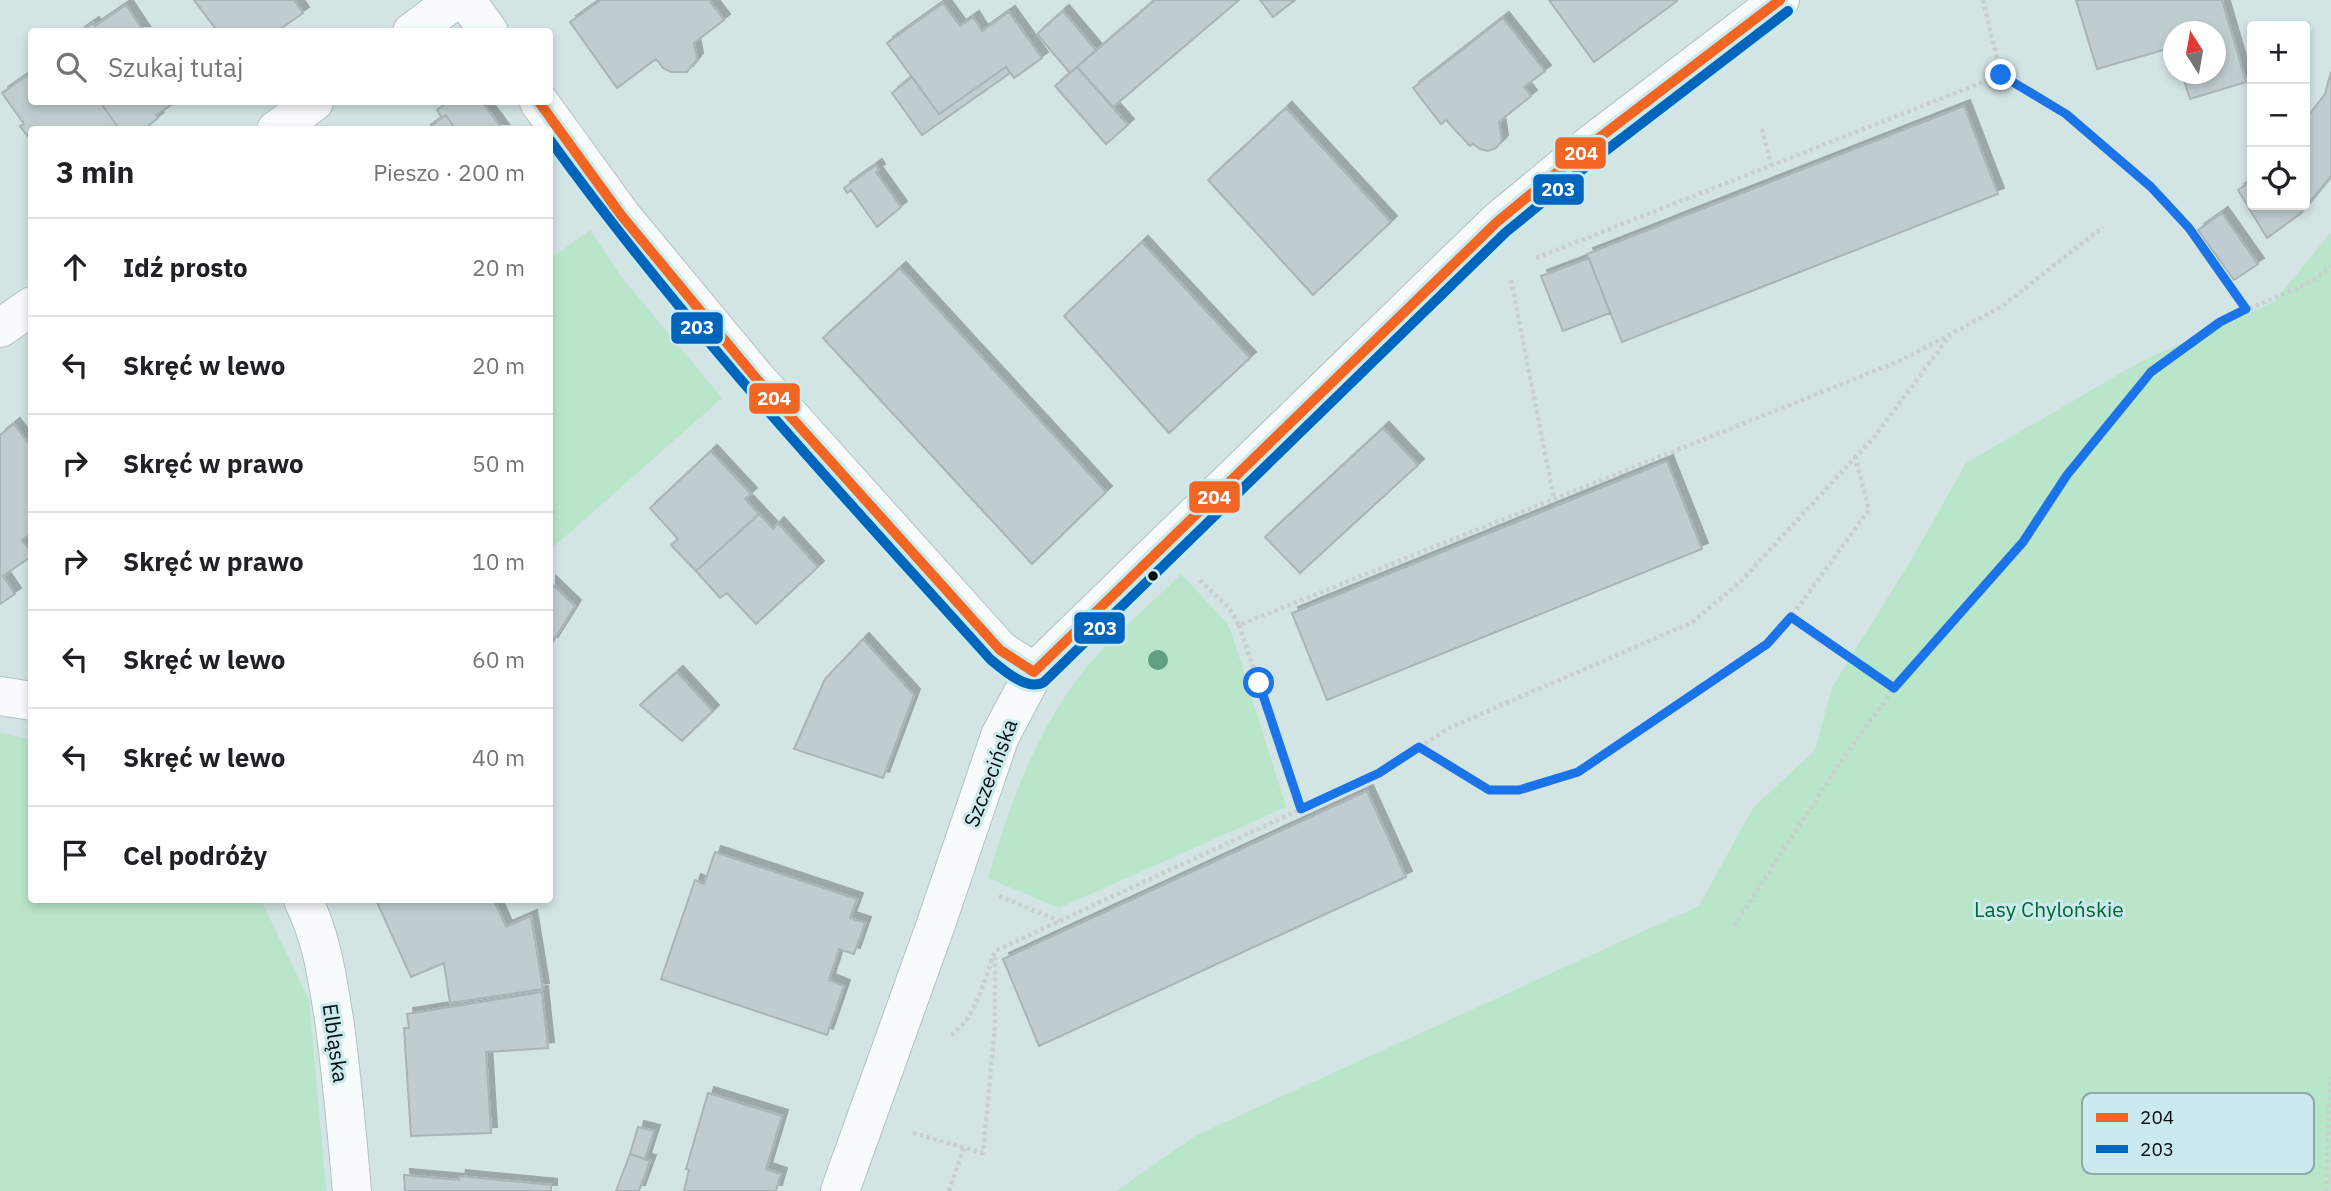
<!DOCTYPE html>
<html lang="pl">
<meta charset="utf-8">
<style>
body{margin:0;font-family:"IBM Plex Sans",sans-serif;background:#f6f6f6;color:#202124}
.controls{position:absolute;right:21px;top:21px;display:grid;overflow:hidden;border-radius:7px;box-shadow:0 4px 10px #0003}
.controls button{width:63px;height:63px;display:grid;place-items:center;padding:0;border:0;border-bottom:2px solid #e0e0e0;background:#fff;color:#202124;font:35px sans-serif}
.compass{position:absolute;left:2163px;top:21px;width:63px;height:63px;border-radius:50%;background:#fff;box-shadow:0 4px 10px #0003;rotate:349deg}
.stop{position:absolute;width:21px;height:21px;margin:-16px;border:5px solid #1a73e8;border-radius:50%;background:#fff}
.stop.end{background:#1a73e8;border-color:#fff;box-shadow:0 2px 7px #0008}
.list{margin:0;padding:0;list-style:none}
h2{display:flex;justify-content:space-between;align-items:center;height:91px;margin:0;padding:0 28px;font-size:30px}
h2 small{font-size:23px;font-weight:400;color:#757577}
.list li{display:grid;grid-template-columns:46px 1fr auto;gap:21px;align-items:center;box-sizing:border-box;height:98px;padding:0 28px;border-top:2px solid #e0e0e0}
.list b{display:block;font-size:26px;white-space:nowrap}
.list em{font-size:23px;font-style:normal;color:#757577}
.icon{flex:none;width:38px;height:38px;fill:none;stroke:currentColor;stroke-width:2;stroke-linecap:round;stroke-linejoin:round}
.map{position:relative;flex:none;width:2331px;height:1191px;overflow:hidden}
.search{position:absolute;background:#fff;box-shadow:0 4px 10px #0003;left:28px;top:28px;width:525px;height:77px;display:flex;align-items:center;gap:18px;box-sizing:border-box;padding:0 24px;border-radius:7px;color:#757577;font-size:26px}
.panel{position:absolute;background:#fff;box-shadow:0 4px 10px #0003;left:28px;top:126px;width:525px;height:777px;border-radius:7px}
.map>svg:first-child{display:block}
</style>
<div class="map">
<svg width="2331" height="1191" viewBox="0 0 2331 1191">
<defs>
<filter id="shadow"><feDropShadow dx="6" dy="-6" stdDeviation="0" flood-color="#0004"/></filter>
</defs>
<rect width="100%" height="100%" fill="#d3e4e5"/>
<path fill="#b9e5ca" d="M590,230l30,45 102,123 -172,152v-291z
M2331,232v959h-1215l79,-55 504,-230 54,-98 62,-58 17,-63 81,-130 53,-94 174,-101 134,-60z
M1181,574l46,49 5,11 54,173 -227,101 -71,-30c21,-72 47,-145 94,-205 26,-33 68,-68 99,-99z
M0,733l31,6 1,161h229l48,100 17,191h-326z"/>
<path fill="#c0cdd0" stroke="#a8b4b7" stroke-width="2" filter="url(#shadow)" d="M194,0h100l9,13 -27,19h-58z
M601,0h108l15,20 -30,23 3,16 -10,13h-16l-8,-4 -7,-9 -39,29 -47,-66z
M1155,0h84l-126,107 -36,-40z
M1260,0h35l-22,17z
M1549,0h128v1l-83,61z
M2076,0h146l24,82 -56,17 -8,-25h34v-42h-42v15l-77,22z
M943,3l17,23 13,-9 9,14 27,-19 33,46 -28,20 -8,-11 -67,47 -52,-71z
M126,5l18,27h-64l13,-9 2,3z
M1063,11l33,39 -26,23 -33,-39z
M1503,18l42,53 -21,16 7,9 -32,26 3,19 -6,7 -8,3 -8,-2 -7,-5 -3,2 -24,-26 -5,4 -28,-36z
M1006,67l4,6 -88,62 -30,-42 20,-16 27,37z
M1077,67l51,58 -22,19 -51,-58z
M32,72v30h68l20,28h-88v12l-12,-16 4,-2 -22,-31z
M2331,72v104l-31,38 -33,24 -29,-48 14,-10v25h53v-85l20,-26z
M100,102h76l-20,13 2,3 -15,12h-23z
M448,102h34l21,28h-47l-10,-15 -4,3 -5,-8z
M1964,106l34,88 -376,148 -35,-88z
M1286,108l105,114 -78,73 -105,-115z
M446,115l10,15h-30z
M876,165l3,5 -3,2 25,35 -24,20 -26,-37 -4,3 -3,-5z
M2222,213l36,51 -24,16 -36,-50z
M1142,242l108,116 -81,75 -105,-117z
M1589,258l21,55 -47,18 -22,-55z
M900,268l206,224 -74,72 -209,-226z
M14,424l18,24v85l-10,7 10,12v4l-29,20 12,18 -15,10v-169z
M1383,428l35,37 -118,108 -35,-36z
M711,451l40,43 -6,5 14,15 -63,57 -25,-26 7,-6 -28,-31z
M1667,461l35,88 -375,151 -35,-87z
M759,514l14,15 5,-6 40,44 -62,57 -29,-31 -7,5 -24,-27z
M550,582l25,24 -23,37 -2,-2z
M863,639l51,56 -31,83 -89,-29 31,-70z
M677,672l36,39 -31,30 -42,-36z
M1367,791l39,86 -367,169 -36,-87z
M715,852l142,47 -7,19 15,5 -11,31 -15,-5 -10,31 15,6 -17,49 -166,-56 34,-99 9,4z
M376,900h118l12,27 25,-11 12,73 -93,14 -6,-40 -33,14z
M542,992l6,56 -62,4 5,81 -80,3 -7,-108h5l-2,-14z
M708,1093l74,23 -16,53 15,5 -5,17h-92l5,-21 -3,-1z
M638,1127l16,4 -9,28 -15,-5z
M630,1154l20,7 -11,30h-23z
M404,1175l55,5 1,-4 91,9v6h-146z"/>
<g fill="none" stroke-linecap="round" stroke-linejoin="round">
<g stroke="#b4c1c2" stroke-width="40">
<path id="minor" d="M466,0l23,32
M412,32l43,-32
M539,102l82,113 134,162 245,273 34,22
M276,130l38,-28
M0,328l32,-22
M0,696l32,5
M303,900c19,38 24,77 31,119 8,57 13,115 18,172
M840,1191l96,-267 64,-188 34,-64 463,-450 98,-81 185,-141"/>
</g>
<path stroke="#c9cece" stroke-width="4.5" stroke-dasharray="3.5 3.5" stroke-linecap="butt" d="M1983,0l18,75 65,39 85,73 38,41 57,81
M1762,129l9,36
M1536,258l465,-183
M1511,280l43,219
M1200,580l29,28 10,17 663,-265 99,-53 102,-80
M1791,617l103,71
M1239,625l62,184
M1419,747l70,43 30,1 59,-19 189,-128 24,-27 78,-107 -14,-53
M999,896l60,25
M1734,926l103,-159 57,-79 129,-146 44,-66 84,-104 69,-50 92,-41 19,-15
M951,1035c25,-17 34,-57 44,-84l384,-178 72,-46 242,-105 48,-41 134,-145 75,-101
M913,1133l70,20 12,-127v-71
M949,1191l15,-44
M2326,1191l5,-114"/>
<use href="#minor" stroke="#f8fbfb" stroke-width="38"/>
<g stroke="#cbeaed" stroke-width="16">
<path id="bus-1" d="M539,102l82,113 134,162 245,273 34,22
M1034,672l463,-450 98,-81 185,-141"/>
</g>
<g stroke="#cbeaed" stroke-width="16">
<path id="bus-2" d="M550,140c133,184 288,350 440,519 13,11 38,33 54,23l462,-450 98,-80 184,-141"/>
</g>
<use href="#bus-1" stroke="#f26522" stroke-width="10"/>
<use href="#bus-2" stroke="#0065bd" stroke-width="10"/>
</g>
<circle fill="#5fa082" cx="1158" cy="660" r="10"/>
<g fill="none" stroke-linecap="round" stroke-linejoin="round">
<path stroke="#1a73e8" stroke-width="9" d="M1259,683l42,126 78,-36 40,-26 70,43h30l59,-18 189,-128 24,-27 103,71 129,-146 44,-67 84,-103 69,-50 26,-13 -57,-81 -38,-41 -85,-73 -65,-39"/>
</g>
<circle fill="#040d0e" stroke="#cbeaed" stroke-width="2.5" cx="1153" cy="576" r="6"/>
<g text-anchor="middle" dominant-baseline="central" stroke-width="6" stroke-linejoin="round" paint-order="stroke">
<g font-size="21" fill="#040d0e" stroke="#cbeaed">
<text transform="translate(990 773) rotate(-69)">Szczecińska</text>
<text transform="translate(336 1043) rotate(82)">Elbląska</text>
</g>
<g font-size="21" fill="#006831" stroke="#cbeaed">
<text x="2049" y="909">Lasy Chylońskie</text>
</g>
</g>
<rect x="2082" y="1093" width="232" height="81" rx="10" fill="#cbeaed" stroke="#8fa8aa" stroke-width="2"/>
<rect x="2096" y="1113" width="32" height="9" fill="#f26522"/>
<rect x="2096" y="1145" width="32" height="8" fill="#0065bd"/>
<g font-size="19" fill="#040d0e">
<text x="2140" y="1124">204</text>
<text x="2140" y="1156">203</text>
</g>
<g stroke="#cbeaed" stroke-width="2.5">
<rect x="1554" y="136" width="53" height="34" rx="7" fill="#f26522"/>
<rect x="1532" y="173" width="53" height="33" rx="7" fill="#0065bd"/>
<rect x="670" y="311" width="54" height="34" rx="7" fill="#0065bd"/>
<rect x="748" y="382" width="53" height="33" rx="7" fill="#f26522"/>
<rect x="1188" y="480" width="53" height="34" rx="7" fill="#f26522"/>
<rect x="1073" y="611" width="53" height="34" rx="7" fill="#0065bd"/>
</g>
<g font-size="19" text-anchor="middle" font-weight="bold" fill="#fff">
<text x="1581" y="160">204</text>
<text x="1558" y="196">203</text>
<text x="697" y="334">203</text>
<text x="774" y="405">204</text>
<text x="1214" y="504">204</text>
<text x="1100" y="635">203</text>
</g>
</svg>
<div class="controls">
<button>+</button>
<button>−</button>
<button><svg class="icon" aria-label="locate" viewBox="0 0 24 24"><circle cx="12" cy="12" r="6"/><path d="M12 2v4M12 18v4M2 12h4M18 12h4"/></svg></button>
</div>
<svg class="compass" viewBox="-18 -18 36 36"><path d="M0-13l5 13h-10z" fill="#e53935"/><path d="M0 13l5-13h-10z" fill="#757577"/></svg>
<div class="stop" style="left:1259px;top:683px"></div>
<div class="stop end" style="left:2001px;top:75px"></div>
<div class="search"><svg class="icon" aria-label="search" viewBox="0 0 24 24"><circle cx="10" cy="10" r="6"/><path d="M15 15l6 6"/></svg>Szukaj tutaj</div>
<section class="panel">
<h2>3 min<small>Pieszo · 200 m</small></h2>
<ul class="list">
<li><svg class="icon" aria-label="ahead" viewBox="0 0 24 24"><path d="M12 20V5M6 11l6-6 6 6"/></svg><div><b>Idź prosto</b></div><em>20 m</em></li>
<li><svg class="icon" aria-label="left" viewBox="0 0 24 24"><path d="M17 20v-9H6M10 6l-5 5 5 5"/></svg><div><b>Skręć w lewo</b></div><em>20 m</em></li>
<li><svg class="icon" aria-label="right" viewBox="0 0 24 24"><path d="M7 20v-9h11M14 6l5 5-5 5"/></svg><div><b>Skręć w prawo</b></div><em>50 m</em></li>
<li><svg class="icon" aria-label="right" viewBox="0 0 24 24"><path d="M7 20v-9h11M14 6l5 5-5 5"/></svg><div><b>Skręć w prawo</b></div><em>10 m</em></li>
<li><svg class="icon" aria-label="left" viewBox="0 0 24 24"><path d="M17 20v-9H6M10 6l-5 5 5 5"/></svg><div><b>Skręć w lewo</b></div><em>60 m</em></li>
<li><svg class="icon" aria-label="left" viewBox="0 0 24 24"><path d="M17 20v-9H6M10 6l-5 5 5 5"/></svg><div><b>Skręć w lewo</b></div><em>40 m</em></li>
<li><svg class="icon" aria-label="arrive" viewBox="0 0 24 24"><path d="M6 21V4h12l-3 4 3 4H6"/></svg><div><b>Cel podróży</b></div></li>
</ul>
</section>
</div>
